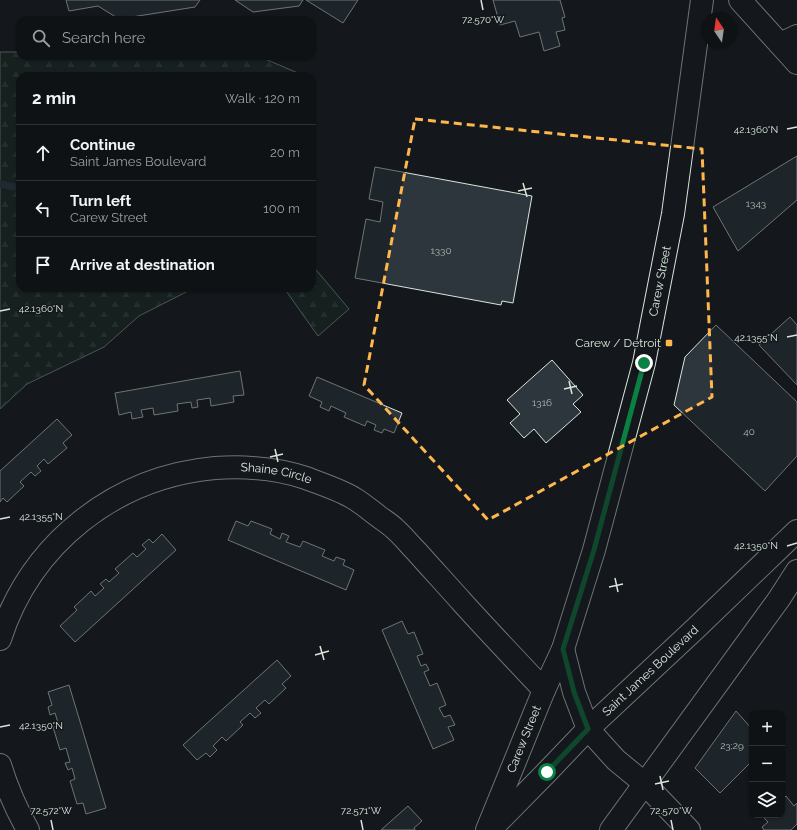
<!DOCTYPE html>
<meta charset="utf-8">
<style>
body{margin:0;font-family:Raleway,sans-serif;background:#181b1e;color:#f1f3f6}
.controls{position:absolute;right:12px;bottom:12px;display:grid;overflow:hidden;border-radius:8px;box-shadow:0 1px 3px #0004}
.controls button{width:36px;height:36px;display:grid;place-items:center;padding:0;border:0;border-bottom:1px solid #2f3234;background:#0f1215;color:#f1f3f6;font:20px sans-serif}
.compass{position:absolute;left:701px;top:12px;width:36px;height:36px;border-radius:50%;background:#0f1215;box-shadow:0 1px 3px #0004;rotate:347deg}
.stop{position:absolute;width:12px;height:12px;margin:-9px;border:3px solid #0b8043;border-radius:50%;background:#fff}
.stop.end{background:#0b8043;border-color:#fff;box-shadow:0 1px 4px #0008}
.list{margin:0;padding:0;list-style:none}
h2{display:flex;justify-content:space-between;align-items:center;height:52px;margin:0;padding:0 16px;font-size:17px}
h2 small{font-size:13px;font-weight:400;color:#9b9ea0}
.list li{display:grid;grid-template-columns:26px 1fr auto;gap:12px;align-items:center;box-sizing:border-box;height:56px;padding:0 16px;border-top:1px solid #2f3234}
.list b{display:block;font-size:15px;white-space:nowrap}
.list p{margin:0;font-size:13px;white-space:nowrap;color:#9b9ea0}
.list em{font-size:13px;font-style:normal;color:#9b9ea0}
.icon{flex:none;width:22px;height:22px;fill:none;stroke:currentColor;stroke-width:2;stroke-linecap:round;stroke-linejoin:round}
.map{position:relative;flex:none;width:797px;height:830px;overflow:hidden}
.search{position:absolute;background:#0f1215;box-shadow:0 1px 3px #0004;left:16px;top:16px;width:300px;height:44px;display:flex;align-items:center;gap:10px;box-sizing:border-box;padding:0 14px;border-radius:12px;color:#9b9ea0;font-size:15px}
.panel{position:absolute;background:#0f1215;box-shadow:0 1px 3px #0004;left:16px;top:72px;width:300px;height:220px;border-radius:12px}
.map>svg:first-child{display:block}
</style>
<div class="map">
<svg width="797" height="830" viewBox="0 0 797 830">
<defs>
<pattern id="forest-firs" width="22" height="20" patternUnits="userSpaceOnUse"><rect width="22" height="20" fill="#1a2d24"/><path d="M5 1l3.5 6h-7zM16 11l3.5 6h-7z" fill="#3b4b43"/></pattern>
</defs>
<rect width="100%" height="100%" fill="#14181c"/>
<path fill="url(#forest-firs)" stroke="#939e99" d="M0,52h20v4h238l47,20h-285v212h174l-55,28 -35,31 -77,37 -27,25z
M312,265l37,44 -31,27 -34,-48h28z"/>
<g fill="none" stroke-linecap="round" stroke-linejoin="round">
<path stroke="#2f3f4d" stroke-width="7" d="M0,184l20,4"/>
</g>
<path fill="#2c363c" stroke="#d8e6dc" d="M66,0h134l-5,7 -76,12 -21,-13 -29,5z
M235,0h68l-4,6 -46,6z
M306,0h52l-15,23z
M493,0h67l5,17 -3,1 3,12 -9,2 4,14 -16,5 -5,-19 -19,5 -5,-16 -15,4z
M797,156v44l-59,51 -25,-44z
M375,167l157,29 -19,107 -11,-2 -1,4 -146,-27 11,-59 14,3 3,-20 -14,-3z
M790,317l7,8v60l-38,-40z
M716,325l81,77v54l-32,35 -91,-86 11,-48z
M552,360l31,35 -10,9 8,8 -35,31 -12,-14 -10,9 -14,-15 10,-9 -13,-14z
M240,371l4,24 -11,1 1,6 -23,4 -1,-8 -13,2 1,7 -6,1 -1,-6 -14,2 1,7 -24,4 -1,-7 -12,2 2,7 -11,2 -1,-7 -12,3 -4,-22z
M317,377l85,36 -8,20 -10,-4 -2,4 -8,-3 2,-5 -9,-4 -2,5 -21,-9 2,-4 -15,-7 -2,5 -9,-4 2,-5 -13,-6z
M57,419l15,16 -9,8 4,5 -19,16 -4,-5 -7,7 4,5 -6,5 -4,-4 -11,10 4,4 -17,16 -4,-4 -3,4v-31z
M236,521l12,5 3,-5 21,8 -2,5 10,5 2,-6 7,3 -3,6 14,5 3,-6 22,9 -3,6 12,5 2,-4 9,3 -2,5 11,5 -8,20 -118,-50z
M162,534l14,16 -101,92 -15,-16 17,-16 -3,-3 17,-16 4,5 9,-8 -4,-4 6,-5 3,3 10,-9 -4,-4 18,-16 4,4 9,-8 -4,-4 7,-6 4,4z
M402,621l6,13 6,-2 9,22 -6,2 4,10 5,-2 3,6 -5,2 6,14 7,-3 9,22 -7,3 5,9 6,-2 5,10 -7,2 6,13 -21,9 -51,-119z
M277,660l14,16 -9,8 4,4 -17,16 -4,-4 -9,8 5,5 -6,5 -5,-5 -10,9 3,3 -17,16 -4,-4 -9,9 4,4 -7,7 -4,-4 -9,7 -14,-15z
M69,685l37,123 -20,6 -3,-11 -6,1 -7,-23 5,-2 -3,-11 -4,2 -3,-7 5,-1 -4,-14 -6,2 -7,-23 6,-1 -4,-13 -5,2 -2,-8 4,-2 -4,-13z
M736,711l16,18v32l-32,32 -25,-25z
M786,796l8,10 3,-3v21l-6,6h-27l-2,-3 6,-5 -5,-5 2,-2h17v-15z
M408,806l14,15 -8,7 1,2h-34z"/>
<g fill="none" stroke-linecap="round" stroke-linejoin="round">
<g stroke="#d8e6dc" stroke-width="24">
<g id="street">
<path d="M780,44l17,-8"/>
<path id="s1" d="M0,639c31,-96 115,-162 215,-171 31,-2 61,0 91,10 15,6 35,12 49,21 8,5 15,11 23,17 5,4 12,8 17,13 8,7 14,15 22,23 15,17 30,33 45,50 27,30 55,59 82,88"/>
<path d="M0,765c7,23 16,44 28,65"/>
<path d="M644,783l45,47"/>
</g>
</g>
<g stroke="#d8e6dc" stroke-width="24">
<g id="secondary">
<path d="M740,0l57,63"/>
<path d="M563,649l11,43 14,37 28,31 28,23"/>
<path id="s2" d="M487,830l57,-140 19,-41 31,-99 50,-187 29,-149 29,-214"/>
</g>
</g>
<g stroke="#d8e6dc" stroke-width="24">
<g id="primary">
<path id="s3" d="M490,830l57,-58 41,-43 107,-100 102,-98"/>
<path d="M611,830l168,-231 18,-28"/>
</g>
</g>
<use href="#street" stroke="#14181c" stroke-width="22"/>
<use href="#secondary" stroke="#14181c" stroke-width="22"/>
<use href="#primary" stroke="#14181c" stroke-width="22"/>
</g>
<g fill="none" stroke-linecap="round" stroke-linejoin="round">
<path stroke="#0b8043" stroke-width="5" d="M547,772l41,-43 -14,-37 -11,-43 31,-99 50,-187"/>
</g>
<path d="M0 0H797V830H0ZM415,119l287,30 10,248 -224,123 -124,-135z" fill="#14181c" fill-opacity=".55" fill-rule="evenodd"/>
<path fill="none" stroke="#ffb74d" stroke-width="3" stroke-dasharray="8 5" stroke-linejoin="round" d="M415,119l287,30 10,248 -224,123 -124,-135z"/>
<path fill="none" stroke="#d8e6dc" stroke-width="1.5" d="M481,0l2,10M787,129l10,-2M523,183l4,14M518,191l14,-3M0,311l10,-2M787,337l10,-2M569,381l3,13M564,389l13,-3M275,449l3,13M270,457l13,-3M0,519l10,-2M787,546l10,-3M615,578l3,14M609,587l14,-3M320,646l4,14M315,655l14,-4M0,727l10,-2M660,776l3,14M655,784l14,-3M51,820l2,10M361,820l2,10M671,820l2,10"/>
<rect fill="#ffb74d" stroke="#14181c" stroke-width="1.5" x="665" y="339" width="8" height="8" rx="2"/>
<g text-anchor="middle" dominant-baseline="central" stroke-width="3" stroke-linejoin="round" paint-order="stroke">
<g font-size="10" fill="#adbab4">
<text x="756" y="203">1343</text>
<text x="441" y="250">1330</text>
<text x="542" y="402">1316</text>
<text x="749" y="431">40</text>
<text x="732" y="745">23;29</text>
</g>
<g font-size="12" fill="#d8e6dc" stroke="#14181c">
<text stroke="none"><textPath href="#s2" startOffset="577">Carew Street</textPath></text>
<text stroke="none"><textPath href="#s1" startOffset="353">Shaine Circle</textPath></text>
<text stroke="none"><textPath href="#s3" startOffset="226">Saint James Boulevard</textPath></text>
<text stroke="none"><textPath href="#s2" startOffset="98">Carew Street</textPath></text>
</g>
<g font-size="12" fill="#d8e6dc" stroke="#14181c" text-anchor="end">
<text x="661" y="343">Carew / Detroit</text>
</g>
</g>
<g font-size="10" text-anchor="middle" fill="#d8e6dc" stroke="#14181c" stroke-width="3" stroke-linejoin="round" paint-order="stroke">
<text x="483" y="23">72.570°W</text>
<text x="756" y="133">42.1360°N</text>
<text x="41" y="312">42.1360°N</text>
<text x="756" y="341">42.1355°N</text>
<text x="41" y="520">42.1355°N</text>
<text x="756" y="549">42.1350°N</text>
<text x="41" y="729">42.1350°N</text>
<text x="51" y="814">72.572°W</text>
<text x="361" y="814">72.571°W</text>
<text x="671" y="814">72.570°W</text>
</g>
</svg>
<div class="controls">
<button>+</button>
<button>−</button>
<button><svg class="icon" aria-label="layers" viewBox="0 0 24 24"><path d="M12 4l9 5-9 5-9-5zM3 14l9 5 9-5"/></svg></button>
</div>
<svg class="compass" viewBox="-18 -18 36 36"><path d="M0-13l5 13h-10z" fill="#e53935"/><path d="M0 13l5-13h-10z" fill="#9b9ea0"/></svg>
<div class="stop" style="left:547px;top:772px"></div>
<div class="stop end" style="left:644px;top:363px"></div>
<div class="search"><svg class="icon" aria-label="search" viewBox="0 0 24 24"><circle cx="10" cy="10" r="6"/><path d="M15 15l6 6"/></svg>Search here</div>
<section class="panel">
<h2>2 min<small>Walk · 120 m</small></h2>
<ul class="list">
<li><svg class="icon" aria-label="ahead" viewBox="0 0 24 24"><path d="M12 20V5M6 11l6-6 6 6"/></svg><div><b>Continue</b><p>Saint James Boulevard</p></div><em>20 m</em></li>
<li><svg class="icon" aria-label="left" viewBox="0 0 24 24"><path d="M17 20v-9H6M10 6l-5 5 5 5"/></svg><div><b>Turn left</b><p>Carew Street</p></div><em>100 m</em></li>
<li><svg class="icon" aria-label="arrive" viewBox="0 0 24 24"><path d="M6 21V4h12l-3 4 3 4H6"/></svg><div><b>Arrive at destination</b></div></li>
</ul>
</section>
</div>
